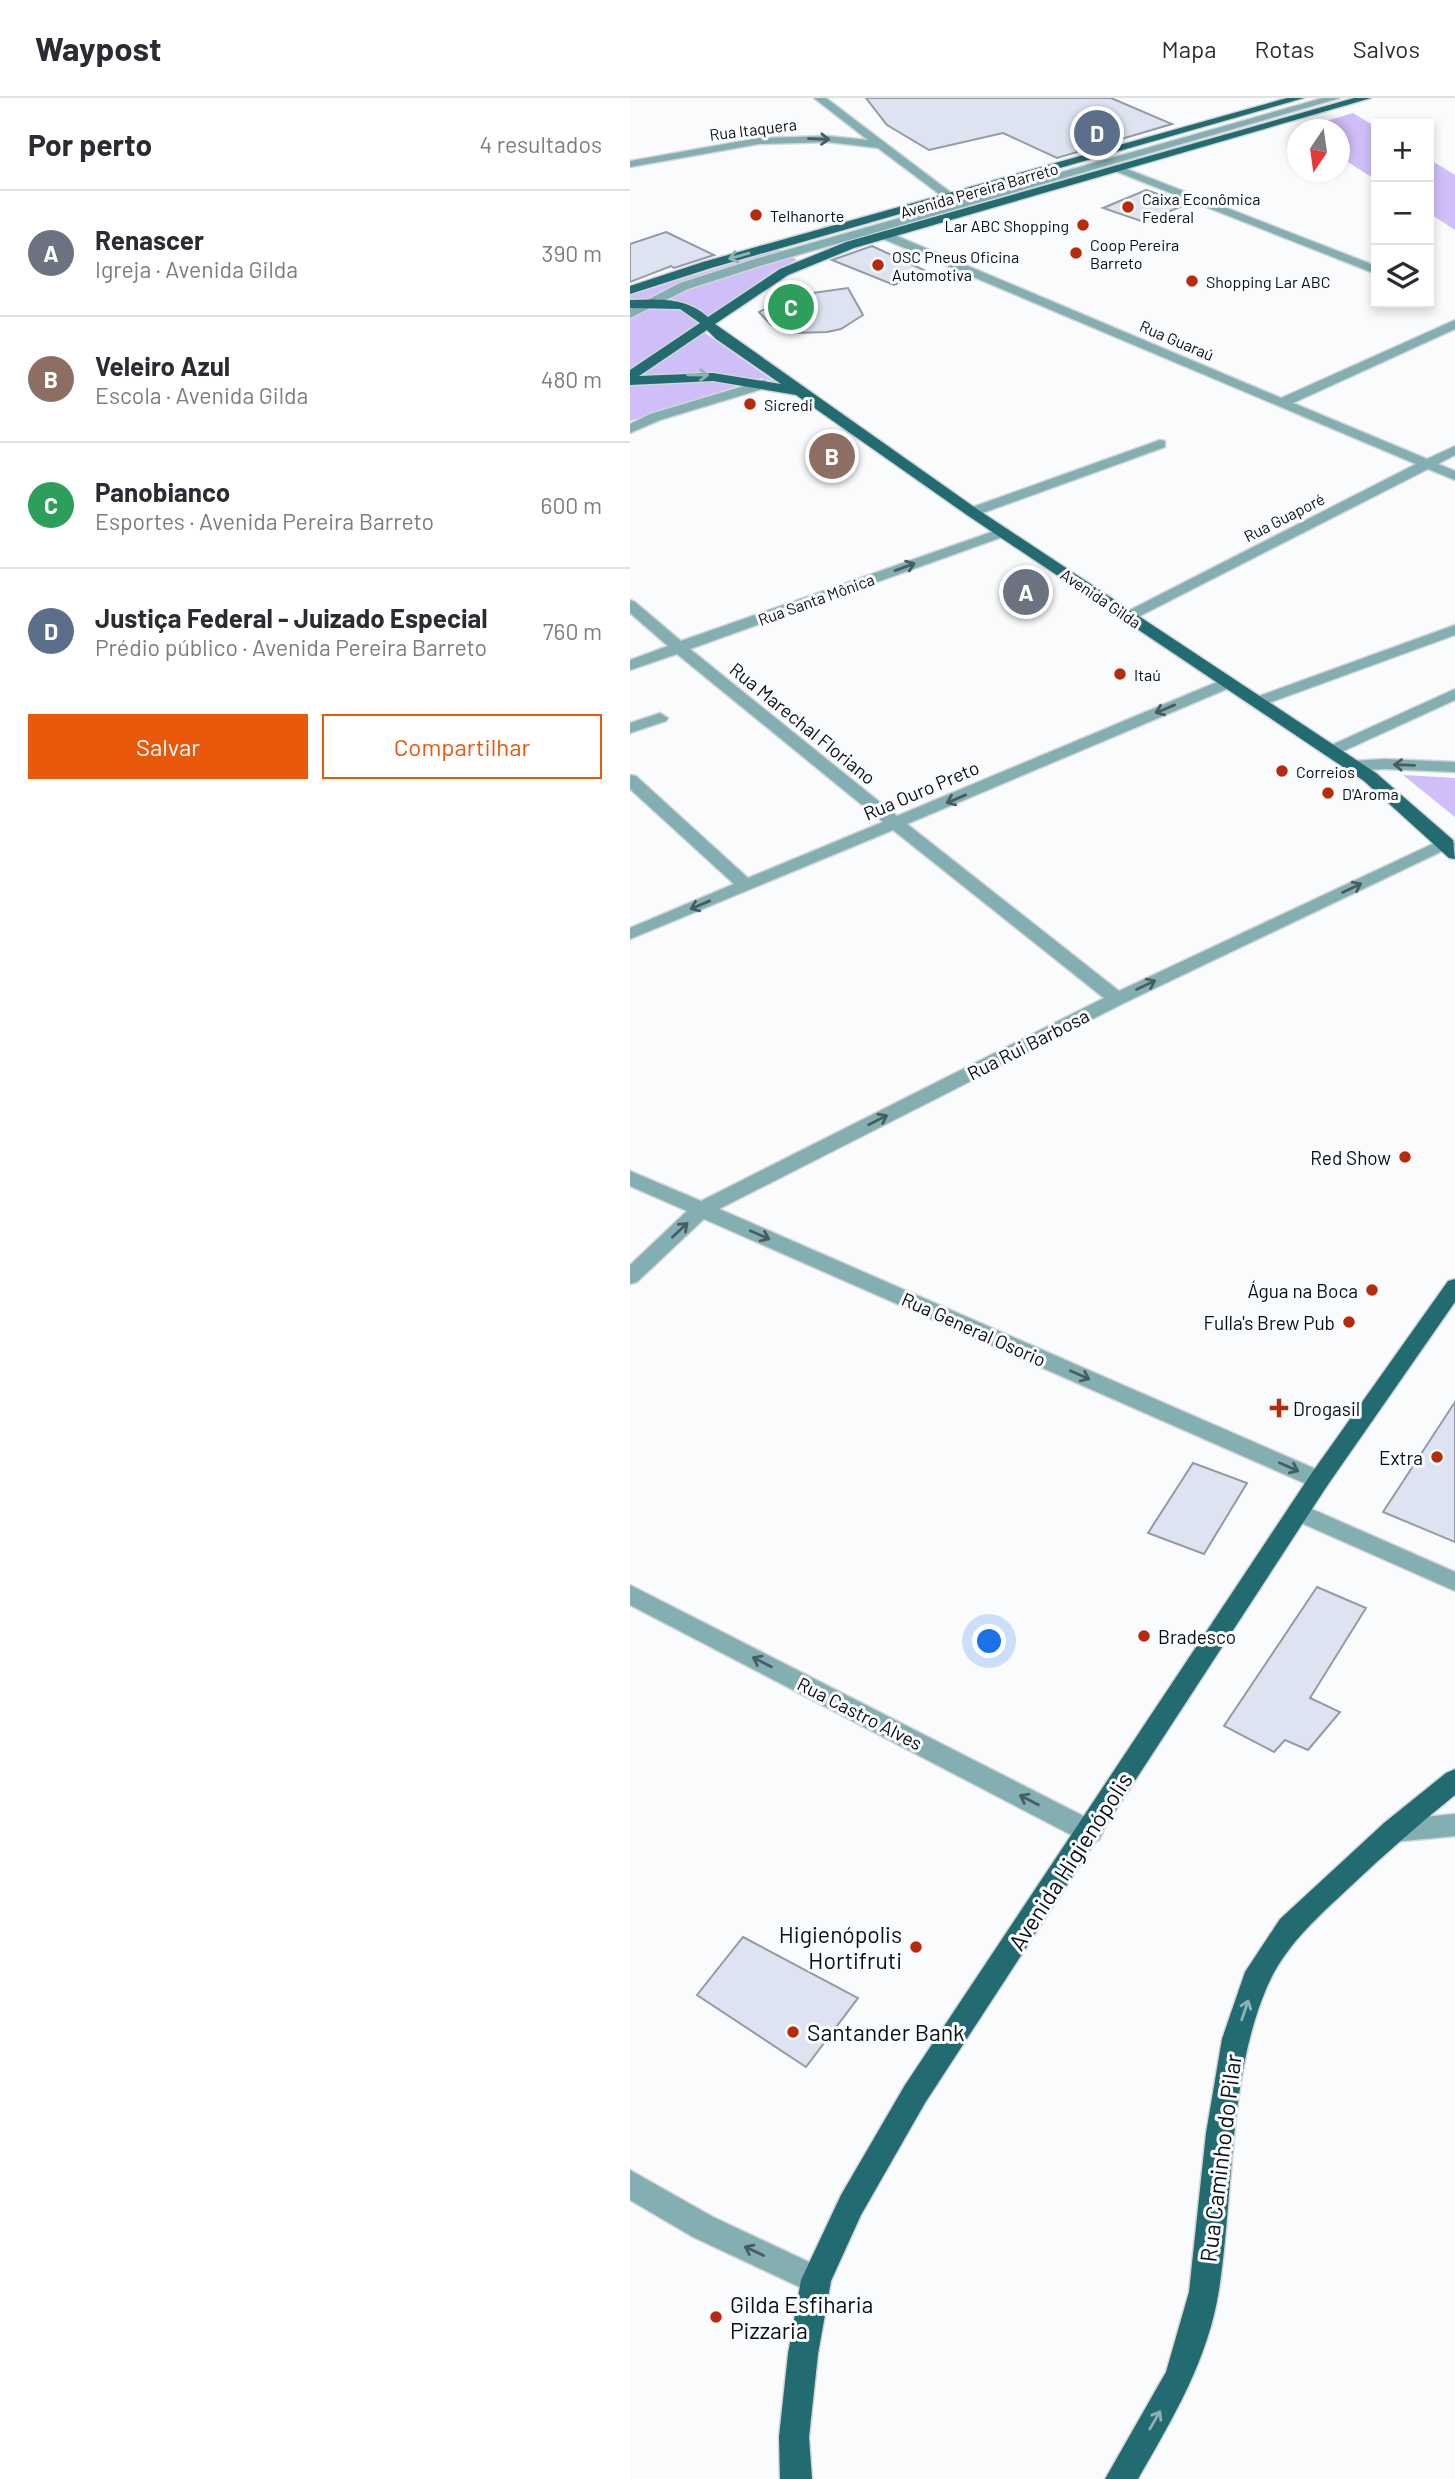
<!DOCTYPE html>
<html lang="pt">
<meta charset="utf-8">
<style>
body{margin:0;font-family:Barlow,sans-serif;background:#f2f2f3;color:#2b2b33}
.controls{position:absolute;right:21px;top:21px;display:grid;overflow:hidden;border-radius:0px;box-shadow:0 4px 10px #0003}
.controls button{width:63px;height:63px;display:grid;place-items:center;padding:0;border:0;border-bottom:2px solid #e1e1e2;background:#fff;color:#2b2b33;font:35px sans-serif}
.compass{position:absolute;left:657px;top:21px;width:63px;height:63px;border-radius:50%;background:#fff;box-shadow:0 4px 10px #0003;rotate:193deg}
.you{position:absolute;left:360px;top:1544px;width:24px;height:24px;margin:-18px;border:5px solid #fff;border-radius:50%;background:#1a73e8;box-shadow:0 0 0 10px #1a73e833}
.badge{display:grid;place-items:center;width:46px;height:46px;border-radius:50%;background:#ea580c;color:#fff;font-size:23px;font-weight:700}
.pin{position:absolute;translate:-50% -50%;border:4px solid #fff;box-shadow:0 2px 7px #0006}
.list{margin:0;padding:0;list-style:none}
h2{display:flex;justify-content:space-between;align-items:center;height:91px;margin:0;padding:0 28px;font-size:30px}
h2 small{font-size:23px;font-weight:400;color:#7c7c81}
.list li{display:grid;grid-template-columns:46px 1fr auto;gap:21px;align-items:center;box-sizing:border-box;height:126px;padding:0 28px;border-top:2px solid #e1e1e2}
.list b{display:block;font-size:26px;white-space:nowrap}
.list p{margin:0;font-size:23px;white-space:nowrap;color:#7c7c81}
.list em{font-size:23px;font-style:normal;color:#7c7c81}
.actions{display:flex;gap:14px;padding:21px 28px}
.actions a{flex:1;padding:16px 0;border:2px solid #ea580c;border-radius:0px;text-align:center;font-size:24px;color:#ea580c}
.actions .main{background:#ea580c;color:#fff}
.icon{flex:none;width:38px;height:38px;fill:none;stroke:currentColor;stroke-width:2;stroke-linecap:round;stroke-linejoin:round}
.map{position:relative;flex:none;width:825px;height:2381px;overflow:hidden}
header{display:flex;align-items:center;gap:42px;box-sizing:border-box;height:98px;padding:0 35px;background:#fff;border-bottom:2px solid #e1e1e2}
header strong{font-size:33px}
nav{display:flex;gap:38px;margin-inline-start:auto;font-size:24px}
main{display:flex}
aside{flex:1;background:#fff}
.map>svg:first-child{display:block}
</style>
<header>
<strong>Waypost</strong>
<nav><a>Mapa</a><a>Rotas</a><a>Salvos</a></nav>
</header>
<main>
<aside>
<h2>Por perto<small>4 resultados</small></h2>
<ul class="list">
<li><span class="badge" style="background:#6b7280">A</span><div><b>Renascer</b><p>Igreja · Avenida Gilda</p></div><em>390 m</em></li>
<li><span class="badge" style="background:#8d6e63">B</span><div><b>Veleiro Azul</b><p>Escola · Avenida Gilda</p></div><em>480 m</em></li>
<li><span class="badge" style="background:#2e9e5b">C</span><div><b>Panobianco</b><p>Esportes · Avenida Pereira Barreto</p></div><em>600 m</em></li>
<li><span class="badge" style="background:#5c6f8a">D</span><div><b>Justiça Federal - Juizado Especial</b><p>Prédio público · Avenida Pereira Barreto</p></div><em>760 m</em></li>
</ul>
<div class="actions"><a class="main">Salvar</a><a>Compartilhar</a></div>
</aside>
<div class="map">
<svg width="825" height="2381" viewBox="0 0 825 2381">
<rect width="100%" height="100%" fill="#f9fbfd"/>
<path fill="#d0bef8" d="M723,15l23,14v53l-36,-23v-27h-44z
M799,61l26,16v55l-26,-17z
M149,151l18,11 -23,11 -79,55 80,56 -13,-4 -132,43v-126z
M773,677l52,3v39z"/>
<path fill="#dde3f1" stroke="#949aa6" stroke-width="2" d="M236,0h245l61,26 -115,34 -54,-25 -74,17 -42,-25z
M516,92l41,14 -43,18 -41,-14z
M36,134l48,23 -40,13 -3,-2 -41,16v-38z
M242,148l54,25 -32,14 -62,-25z
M218,190l15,27 -22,14 -14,3 -32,1 -24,-8 -12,-13 32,-16z
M825,1304v140l-72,-30z
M563,1365l54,20 -43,71 -56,-21z
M687,1489l49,21 -56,90 30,14 -32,38 -23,-10 -11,12 -50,-26z
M113,1839l115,61 -52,69 -109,-72z"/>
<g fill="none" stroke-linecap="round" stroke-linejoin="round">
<g stroke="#d3d5d7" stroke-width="3">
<path id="minor" d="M184,0h12l128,97v4h-8l-68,-51 -50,-6 -69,2 -129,23v-6l129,-23 69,-2 40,4z
M693,0h17l-577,167 -75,24 -58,29v-9l50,-26 75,-24z
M489,68l257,100v8l-261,-103 -2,-2z
M255,133l396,167 174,-78v9l-162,74 134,56 28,-13v9l-17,9 17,7v9l-27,-11 -294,150h-10l-3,-3 3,-3 292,-149 -535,-226v-6z
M134,282l7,4 -2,3 -109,33 -30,13v-9l20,-10z
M530,342l5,1v6l-188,68h-10l-2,-3 2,-3z
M373,430l5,1 2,3 -2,3 -318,114 207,167 325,-136h12l2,3 -2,3 -327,138 212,167 322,-151h12l2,5 -331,158 -405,206 608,265 3,6 -3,6 -8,2 -8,-2 -607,-267 -67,63 -7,2v-19l57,-54 -57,-25v-15l71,30 403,-203 -211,-168 -263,109v-11l104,-44 -104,-95v-14l6,1 112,102 135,-56 -206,-168 -47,16v-10l38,-14 -38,-33v-13l5,2 46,39z
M825,527v10l-192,70 -6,2 -8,-5 2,-3z
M825,591v11l-118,54 -6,2 -8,-5 2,-3z
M30,615l8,5 -2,3 -36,12v-10z
M754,661l71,3v10l-71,-3 -31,2 -8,-5 8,-5z
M668,1405l157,69v19l-165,-73 -3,-6 3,-6z
M0,1487l469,239 4,8 -4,8 -9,3 -9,-3 -451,-235z
M825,1716v22l-62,6 -9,-3 -4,-8 4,-8 9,-3z
M0,2072l83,47 113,53 5,10 -5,10 -10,4 -10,-4 -113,-53 -63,-37z"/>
</g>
<g stroke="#d3d5d7" stroke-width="3">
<path id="major" d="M657,0h17l-593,170 -81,26v-8l73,-24z
M724,0h17l-517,150 -66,27 -73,49 262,185 399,264 77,67 2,19 -6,-1 -85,-77 -397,-266 -171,-120 -83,-14 -83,4v-15l70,-47 -20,-14 -50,-1v-8c29,-1 56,-3 78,17l72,-48 66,-27zM77,232l9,9 65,45 -68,-11 -74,3z
M825,1181v23l-128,184 -402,617 -64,112 -30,66 -13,73 -9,83 3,42h-32l-1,-42 9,-83 13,-74 40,-85 64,-110 406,-611 137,-193z
M825,1671v26c-36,29 -70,59 -104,91 -32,30 -66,59 -84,101 -39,90 -33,207 -48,303 -11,70 -46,128 -81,189h-33l61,-107 23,-80 17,-159 16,-94 23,-67 35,-53 104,-96 62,-50z"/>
</g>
<use href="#minor" fill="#83aeb2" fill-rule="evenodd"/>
<use href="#major" fill="#226b71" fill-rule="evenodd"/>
</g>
<defs><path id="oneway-shaft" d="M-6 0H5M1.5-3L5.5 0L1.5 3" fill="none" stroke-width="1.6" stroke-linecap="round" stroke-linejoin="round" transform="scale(1.75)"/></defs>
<g stroke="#465e62">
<use href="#oneway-shaft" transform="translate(189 41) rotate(2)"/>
<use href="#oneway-shaft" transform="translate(275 469) rotate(-20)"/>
<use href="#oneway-shaft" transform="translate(535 611) rotate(157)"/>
<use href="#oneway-shaft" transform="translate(774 667) rotate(-178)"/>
<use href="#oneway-shaft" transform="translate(326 701) rotate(157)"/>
<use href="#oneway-shaft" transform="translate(722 790) rotate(-25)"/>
<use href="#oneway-shaft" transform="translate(70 807) rotate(157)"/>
<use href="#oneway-shaft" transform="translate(516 887) rotate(-25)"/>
<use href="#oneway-shaft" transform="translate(248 1022) rotate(-27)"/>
<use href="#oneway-shaft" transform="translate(50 1132) rotate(-43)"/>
<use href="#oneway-shaft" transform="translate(130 1137) rotate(24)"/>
<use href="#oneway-shaft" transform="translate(450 1277) rotate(24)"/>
<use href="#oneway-shaft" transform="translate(659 1369) rotate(24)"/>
<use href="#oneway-shaft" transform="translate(132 1564) rotate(-153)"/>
<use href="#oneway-shaft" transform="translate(399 1702) rotate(-153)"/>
<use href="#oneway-shaft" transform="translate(124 2153) rotate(-155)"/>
</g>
<g stroke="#8eb3b7">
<use href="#oneway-shaft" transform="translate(109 158) rotate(164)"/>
<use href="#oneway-shaft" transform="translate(68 277) rotate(1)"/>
<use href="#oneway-shaft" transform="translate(615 1912) rotate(-71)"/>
<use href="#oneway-shaft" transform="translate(525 2322) rotate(-60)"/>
</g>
<g fill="#b72b0c" stroke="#f9fbfd" stroke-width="2.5">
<circle cx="498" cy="109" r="7"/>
<circle cx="126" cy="117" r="7"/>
<circle cx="453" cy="127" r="7"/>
<circle cx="446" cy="155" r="7"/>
<circle cx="248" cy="167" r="7"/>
<circle cx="562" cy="183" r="7"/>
<circle cx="120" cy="306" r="7"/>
<circle cx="490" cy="576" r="7"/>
<circle cx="652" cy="673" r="7"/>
<circle cx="698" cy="695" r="7"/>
<circle cx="775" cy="1059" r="7"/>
<circle cx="742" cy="1192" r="7"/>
<circle cx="719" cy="1224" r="7"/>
<path d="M645.5 1299.5h7v7h7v7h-7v7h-7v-7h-7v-7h7z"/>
<circle cx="807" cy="1359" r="7"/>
<circle cx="514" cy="1538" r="7"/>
<circle cx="286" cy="1849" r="7"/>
<circle cx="163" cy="1934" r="7"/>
<circle cx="86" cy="2219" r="7"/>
</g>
<g text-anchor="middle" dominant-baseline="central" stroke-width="6" stroke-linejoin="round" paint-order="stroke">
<g font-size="16" fill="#0a0e11" stroke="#f9fbfd">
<text transform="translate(123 31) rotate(-7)">Rua Itaquera</text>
<text transform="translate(349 92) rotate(-16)">Avenida Pereira Barreto</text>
<text transform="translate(547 242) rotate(23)">Rua Guaraú</text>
<text transform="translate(654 419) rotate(-27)">Rua Guaporé</text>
<text transform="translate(471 500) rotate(34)">Avenida Gilda</text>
<text transform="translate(186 501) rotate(-20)">Rua Santa Mônica</text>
</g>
<g font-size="16" fill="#0a0e11" stroke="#f9fbfd" text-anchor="start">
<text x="512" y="100">Caixa Econômica<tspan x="512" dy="18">Federal</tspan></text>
<text x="140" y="117">Telhanorte</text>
<text x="439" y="127" text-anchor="end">Lar ABC Shopping</text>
<text x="460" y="146">Coop Pereira<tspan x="460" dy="18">Barreto</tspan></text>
<text x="262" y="158">OSC Pneus Oficina<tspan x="262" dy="18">Automotiva</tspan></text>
<text x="576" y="183">Shopping Lar ABC</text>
<text x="134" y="306">Sicredi</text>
<text x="504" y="576">Itaú</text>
<text x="666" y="673">Correios</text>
<text x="712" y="695">D'Aroma</text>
</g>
<g font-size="19" fill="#0a0e11" stroke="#f9fbfd">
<text transform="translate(173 625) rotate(39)">Rua Marechal Floriano</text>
<text transform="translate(291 692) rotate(-23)">Rua Ouro Preto</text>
<text transform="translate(398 946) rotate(-27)">Rua Rui Barbosa</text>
<text transform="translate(344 1231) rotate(24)">Rua General Osorio</text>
<text transform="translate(230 1615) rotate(27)">Rua Castro Alves</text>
</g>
<g font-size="19" fill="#0a0e11" stroke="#f9fbfd" text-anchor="end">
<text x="761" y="1059">Red Show</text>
<text x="728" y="1192">Água na Boca</text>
<text x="705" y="1224">Fulla's Brew Pub</text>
<text x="663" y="1310" text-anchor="start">Drogasil</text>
<text x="793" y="1359">Extra</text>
<text x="528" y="1538" text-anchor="start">Bradesco</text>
</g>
<g font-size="23" fill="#0a0e11" stroke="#f9fbfd">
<text transform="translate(440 1763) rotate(-57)">Avenida Higienópolis</text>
<text transform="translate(590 2060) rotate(-83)">Rua Caminho do Pilar</text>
</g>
<g font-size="23" fill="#0a0e11" stroke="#f9fbfd" text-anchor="start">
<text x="272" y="1836" text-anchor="end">Higienópolis<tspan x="272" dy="26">Hortifruti</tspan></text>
<text x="177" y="1934">Santander Bank</text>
<text x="100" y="2206">Gilda Esfiharia<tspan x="100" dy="26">Pizzaria</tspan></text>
</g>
</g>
</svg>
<div class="controls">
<button>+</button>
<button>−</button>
<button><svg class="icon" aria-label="layers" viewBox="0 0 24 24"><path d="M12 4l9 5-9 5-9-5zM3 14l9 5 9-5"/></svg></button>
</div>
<svg class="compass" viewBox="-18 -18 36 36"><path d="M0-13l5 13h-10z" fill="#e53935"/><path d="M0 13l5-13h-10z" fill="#7c7c81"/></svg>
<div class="you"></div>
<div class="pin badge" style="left:396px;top:494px;background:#6b7280">A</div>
<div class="pin badge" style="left:202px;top:358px;background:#8d6e63">B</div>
<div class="pin badge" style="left:161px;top:209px;background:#2e9e5b">C</div>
<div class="pin badge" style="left:467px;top:35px;background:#5c6f8a">D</div>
</div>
</main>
